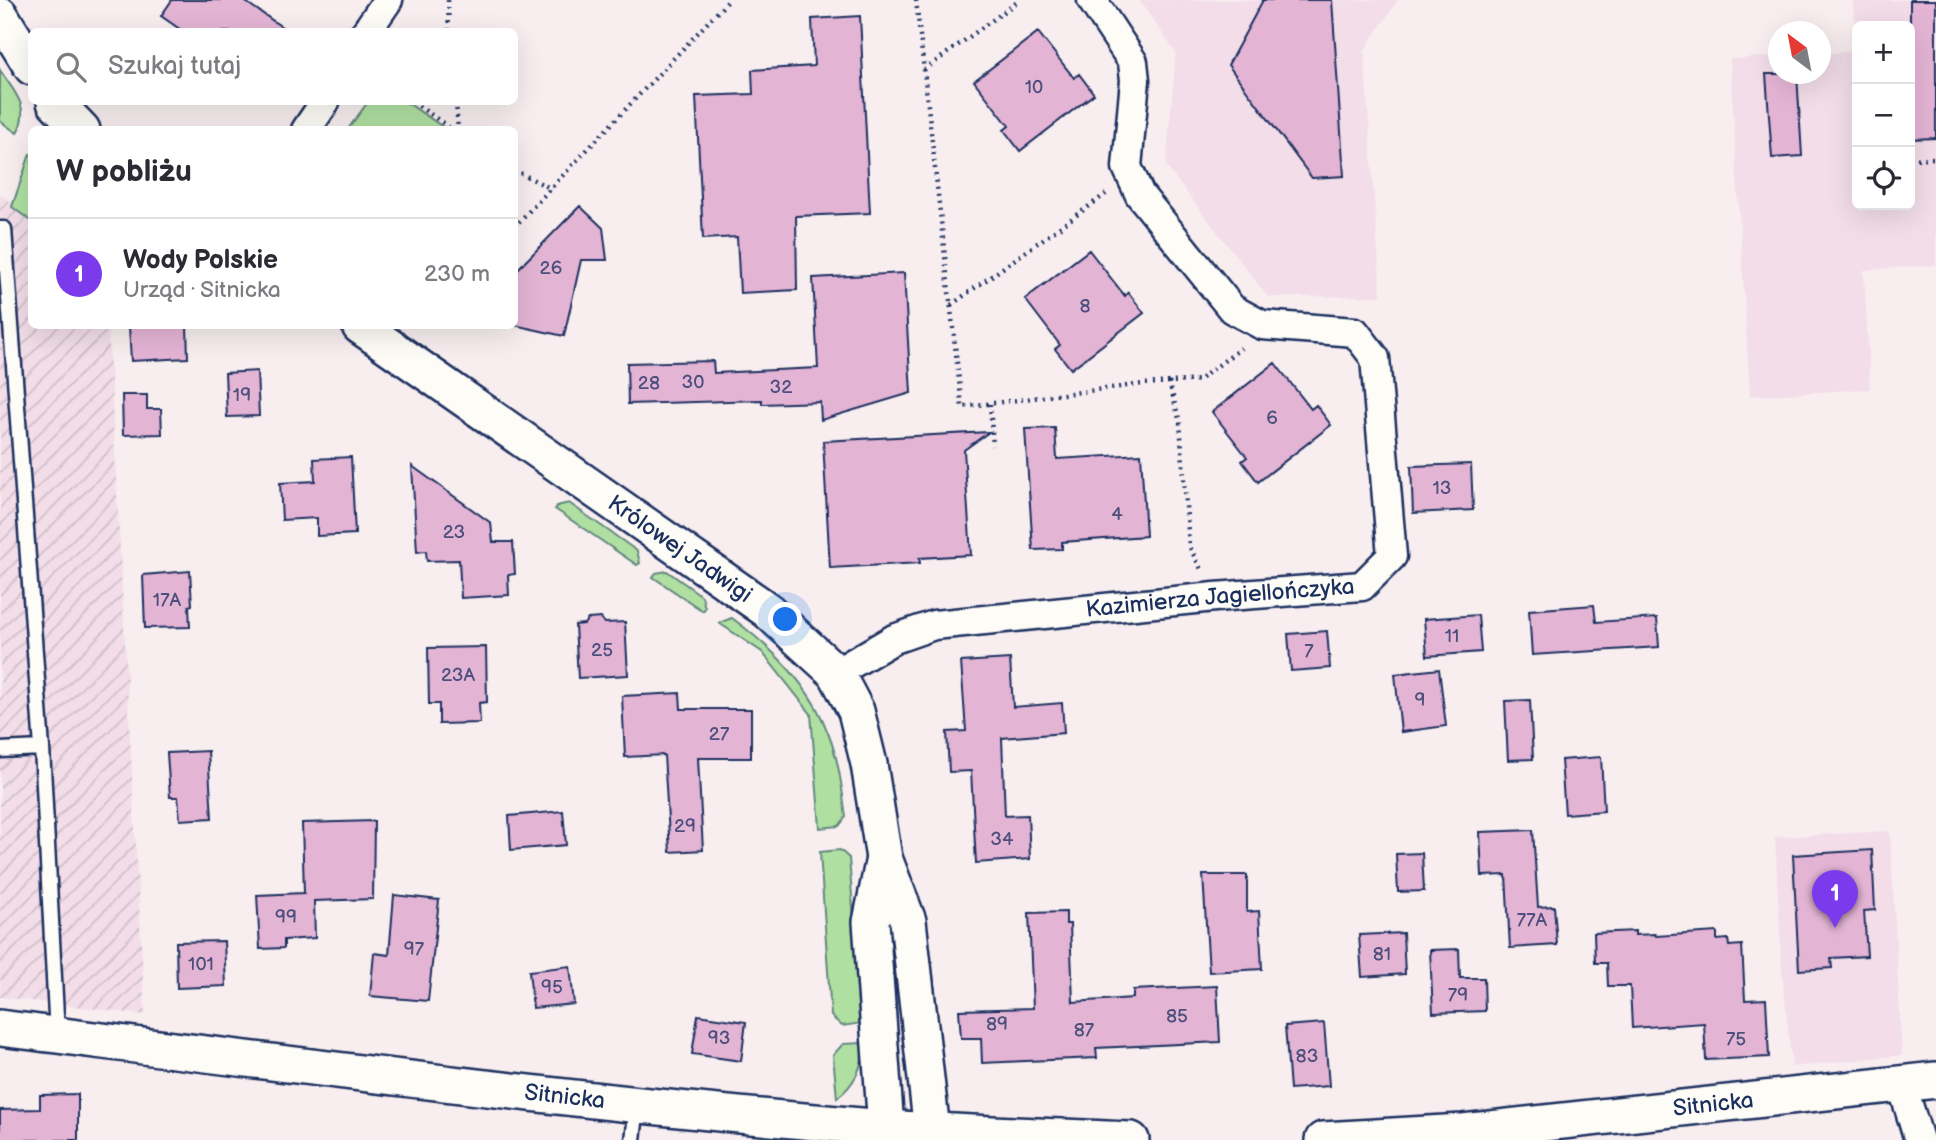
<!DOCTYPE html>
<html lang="pl">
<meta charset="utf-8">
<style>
body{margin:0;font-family:"Balsamiq Sans",sans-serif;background:#f2f2f3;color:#2b2b33}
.controls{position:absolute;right:21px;top:21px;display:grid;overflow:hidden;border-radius:10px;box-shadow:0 7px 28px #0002}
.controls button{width:63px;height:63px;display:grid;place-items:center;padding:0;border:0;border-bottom:2px solid #e1e1e2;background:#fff;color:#2b2b33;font:35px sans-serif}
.compass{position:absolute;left:1768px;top:21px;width:63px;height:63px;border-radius:50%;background:#fff;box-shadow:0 7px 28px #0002;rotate:328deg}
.you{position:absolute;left:786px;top:620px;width:24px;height:24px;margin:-18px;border:5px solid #fff;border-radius:50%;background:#1a73e8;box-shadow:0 0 0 10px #1a73e833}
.badge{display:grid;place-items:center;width:46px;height:46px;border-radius:50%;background:#7c3aed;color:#fff;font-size:23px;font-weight:700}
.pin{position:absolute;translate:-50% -58px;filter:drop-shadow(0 2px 4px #0008)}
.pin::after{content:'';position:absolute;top:37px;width:24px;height:21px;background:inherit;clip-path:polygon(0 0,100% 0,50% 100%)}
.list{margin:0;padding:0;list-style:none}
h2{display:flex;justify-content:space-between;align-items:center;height:91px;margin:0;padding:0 28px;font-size:30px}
h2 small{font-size:23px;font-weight:400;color:#7c7c81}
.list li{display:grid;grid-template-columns:46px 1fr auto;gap:21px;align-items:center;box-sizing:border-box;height:112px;padding:0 28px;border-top:2px solid #e1e1e2}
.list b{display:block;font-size:26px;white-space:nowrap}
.list p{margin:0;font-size:23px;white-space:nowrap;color:#7c7c81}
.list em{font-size:23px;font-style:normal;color:#7c7c81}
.icon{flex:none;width:38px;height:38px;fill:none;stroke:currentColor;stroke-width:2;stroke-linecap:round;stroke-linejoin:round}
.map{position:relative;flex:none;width:1936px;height:1140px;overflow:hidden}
.search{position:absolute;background:#fff;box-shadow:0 7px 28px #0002;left:28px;top:28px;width:490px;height:77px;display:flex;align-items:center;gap:18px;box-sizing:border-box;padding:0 24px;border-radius:10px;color:#7c7c81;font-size:26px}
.panel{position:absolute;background:#fff;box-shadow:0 7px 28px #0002;left:28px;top:126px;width:490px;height:203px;border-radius:10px}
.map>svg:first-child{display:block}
</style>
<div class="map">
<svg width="1936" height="1140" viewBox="0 0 1936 1140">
<defs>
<pattern id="industrial-furrows" width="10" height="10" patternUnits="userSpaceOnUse" patternTransform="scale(1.75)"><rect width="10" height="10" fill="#f2dde8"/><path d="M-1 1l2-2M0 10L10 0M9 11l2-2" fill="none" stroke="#cfbec9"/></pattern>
</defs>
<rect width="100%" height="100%" fill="#f8eef0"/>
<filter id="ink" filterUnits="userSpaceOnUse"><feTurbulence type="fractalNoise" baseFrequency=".0143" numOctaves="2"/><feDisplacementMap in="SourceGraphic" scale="14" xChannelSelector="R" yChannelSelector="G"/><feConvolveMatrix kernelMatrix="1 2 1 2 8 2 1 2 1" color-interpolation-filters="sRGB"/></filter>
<g filter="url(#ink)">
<path fill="#f2dde8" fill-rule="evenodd" d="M1139,0h259l-34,51 17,245 -113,1 -102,-131 10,-113z
M1853,0h83v265l-72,5 6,119 -120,7 -20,-337 48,-3v18h42l1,-20 35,-3zM1857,26h53v179h-53z
M1890,831l12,224 -110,12 -10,-94 -7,-136z"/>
<path fill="url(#industrial-furrows)" d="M0,194l31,24 1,108h76l37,689 -145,-18z"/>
<path fill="#afe0a1" stroke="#658880" stroke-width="2" d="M0,70c14,22 31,36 17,63l-17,-12z
M368,102h38l40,27h-98z
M30,154l2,1 -1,66 -19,-14z
M569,503l68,48 3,12 -3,2 -82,-56 2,-3z
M667,571l35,25 3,12 -2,3 -50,-34 3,-4z
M732,618c39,29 79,68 96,115 11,27 14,56 18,84l-7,9 -19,2 -9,-114 -49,-62 -43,-29z
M840,850l9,8 13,165 -20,3 -11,-10 -11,-164z
M863,1043c1,22 -8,41 -26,55l-4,-43 10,-11z"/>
<path fill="#e4b4d5" stroke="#1b2f5e" stroke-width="2" d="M172,0h71l46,32h-105l-23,-16z
M1263,0h69l12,176 -32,2 -84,-113z
M1910,0h26v138l-26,1z
M860,16l10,197 -74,3 1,74 -57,3 -3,-56 -34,2 -7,-143 57,-2 -1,-24 62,-4 -2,-47z
M1038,32l36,46 5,-4 15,20 -74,57 -16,-21 5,-4 -35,-45z
M1766,74h31l5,82 -30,2z
M580,206l23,22 4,32h-26l-17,76 -50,-11v-52z
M1089,250l36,46 3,-4 16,21 -73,56 -16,-20 5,-4 -35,-46z
M904,273l7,120 -90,27 -1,-18 -58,2v-4l-134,4 -1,-41 86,-2 1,12 104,-5 -5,-90z
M129,326h58l1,32 -57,3z
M1275,363l36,46 5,-4 15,20 -73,57 -16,-21 5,-4 -35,-45z
M257,371l2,45 -32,1 -2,-44z
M122,395h25v14h14l1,25 -39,1z
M1055,428l2,31 84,-5 5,82 -84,6v7l-29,1 -8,-121z
M989,432l-25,18 7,105 -52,3 1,5 -90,5 -7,-127z
M351,457l4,77 -38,2v-18l-35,2 -2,-37 35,-2 -1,-22z
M1471,464l2,46 -60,3 -2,-47z
M412,466l79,57 2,19h20l2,32 -7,1 1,20 -48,3 -2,-38 -32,1 -1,-10 -9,1z
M190,571l2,34 -3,1 1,21 -45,1 -2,-53z
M1594,605l2,17 61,-4 2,29 -127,8 -3,-45z
M1478,615l3,37 -54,4 -3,-37z
M601,618l4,5 20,-1 3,53 -50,3 -3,-53 9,-1 4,-5z
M1327,631l3,37 -39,3 -3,-37z
M486,647l1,55 -8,1 1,20 -41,1v-20h-10l-1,-56z
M1010,659l3,48 49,-4 2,30 -62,5 3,78 23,-1 2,44 -54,4 -5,-92 -22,1 -2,-40 19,-1 -5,-69z
M1439,669l7,57 -45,6 -6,-58z
M680,693l1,16h70v49h-53l5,92 -33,2 -6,-97 -39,2 -3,-61z
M1530,700l3,59 -25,1 -3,-59z
M208,751l4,67 -32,2 -2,-23h-8l-3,-44z
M1601,757l3,54 -39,3 -4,-54z
M563,811l3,34 -55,5 -2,-34z
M374,821l-1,78 -59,2 1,37 -31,2v8l-24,1 -3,-54 47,-2 -2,-70z
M1533,830l5,77 16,-1 3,39 -47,3 -4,-73 -24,1 -2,-44z
M1872,850l3,60 -11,1 3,45 -36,2 1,10 -33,2 -6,-115z
M1422,853l2,38 -26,1 -2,-38z
M1203,875h44v37l12,-1 3,58 -53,3z
M394,895l45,5 -11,101 -58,-5 4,-43 15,2z
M1066,912v12h4l3,78 60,-4v-8l84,-4 3,56 -124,6 1,10 -115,5 -1,-25h-20l-2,-28 74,-2 -4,-95z
M1635,931v4l20,-1 1,2 61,-4v8l11,-1 1,7 13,-1 3,55 21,-1 3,58 -63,3 -2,-37 -72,5 -2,-42h-22l-1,-23h-12l-1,-30z
M1403,933l2,41 -43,3 -3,-42z
M224,941l2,45 -49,2 -1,-46z
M1459,949l1,29h24l1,33 -52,2 -3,-63z
M570,966l4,38 -41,4 -4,-37z
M698,1015l48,7 -5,39 -49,-7z
M1324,1023l5,63 -39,3 -5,-63z
M78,1094v46h-78v-30l40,-1v-14z"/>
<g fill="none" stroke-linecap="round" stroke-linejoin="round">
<g stroke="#1b2f5e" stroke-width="19">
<path id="service" d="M0,229h4l38,519 15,287
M0,750l42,-2
M633,1140l4,-34"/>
</g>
<g stroke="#1b2f5e" stroke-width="33">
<g id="minor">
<path d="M366,32l22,-32"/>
<path d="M306,130l19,-28"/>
<path id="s1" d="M836,673l58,-34 40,-14 281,-28 147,-11 30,-30 -17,-198 -20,-26 -93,-7 -30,-16 -92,-114 -13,-28 8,-87 -2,-18 -41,-62"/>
<path d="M1902,1085l17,55"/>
</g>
</g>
<g stroke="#1b2f5e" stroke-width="40">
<g id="tertiary">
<path d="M0,15l32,52"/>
<path d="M55,102l27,28"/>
<path id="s2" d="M360,326l407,284 69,63 20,38 13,53 15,94 24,63 24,210"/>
<path d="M884,858l-13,64 15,206"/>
<path id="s3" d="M0,1028c295,37 590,76 886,100 81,6 164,8 245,12"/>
<path id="s4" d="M1323,1140l140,-8 473,-52"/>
</g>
</g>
<path stroke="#1b2f5e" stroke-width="4.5" stroke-dasharray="2 5" stroke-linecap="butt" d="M448,0l1,32
M916,0l46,407 181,-23 56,-4 42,-32
M924,70l96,-70
M413,102l40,28
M456,102l2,28
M1910,159l26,-1
M514,170l38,19
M514,227l215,-227
M951,305l155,-111
M1169,382l11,40 9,124 12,23
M990,404l3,42"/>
<use href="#service" stroke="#fdfcf7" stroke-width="14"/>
<use href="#minor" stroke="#fdfcf7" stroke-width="28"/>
<use href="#tertiary" stroke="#fdfcf7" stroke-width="35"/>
</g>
</g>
<g text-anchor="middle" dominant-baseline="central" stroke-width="7" stroke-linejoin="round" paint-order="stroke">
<g font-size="19" fill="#4d507c">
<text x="1034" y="87">10</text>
<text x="551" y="268">26</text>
<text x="1085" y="306">8</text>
<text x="693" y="382">30</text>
<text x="649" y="383">28</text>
<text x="781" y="387">32</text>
<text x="242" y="395">19</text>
<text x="1272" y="418">6</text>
<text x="1442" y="488">13</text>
<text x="1117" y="514">4</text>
<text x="454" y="532">23</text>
<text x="167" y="600">17A</text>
<text x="1452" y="636">11</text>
<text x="602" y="650">25</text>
<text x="1309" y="651">7</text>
<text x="458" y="675">23A</text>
<text x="1420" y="700">9</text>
<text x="719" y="734">27</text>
<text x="685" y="826">29</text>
<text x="1002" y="839">34</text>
<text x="286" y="917">99</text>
<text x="1532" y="920">77A</text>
<text x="414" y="949">97</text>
<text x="1382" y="954">81</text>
<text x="201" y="964">101</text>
<text x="552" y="987">95</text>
<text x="1458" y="995">79</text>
<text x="1177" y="1016">85</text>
<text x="997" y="1024">89</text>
<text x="1084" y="1030">87</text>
<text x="719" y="1038">93</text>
<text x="1736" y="1039">75</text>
<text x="1307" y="1056">83</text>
</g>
<g font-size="23" fill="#1b2f5e" stroke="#fdfcf7">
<text stroke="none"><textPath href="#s2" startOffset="390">Królowej Jadwigi</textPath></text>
<text stroke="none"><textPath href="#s1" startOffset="397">Kazimierza Jagiellończyka</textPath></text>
<text stroke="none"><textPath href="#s3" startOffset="569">Sitnicka</textPath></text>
<text stroke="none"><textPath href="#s4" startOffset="392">Sitnicka</textPath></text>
</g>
</g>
</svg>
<div class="controls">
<button>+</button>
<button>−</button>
<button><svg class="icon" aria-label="locate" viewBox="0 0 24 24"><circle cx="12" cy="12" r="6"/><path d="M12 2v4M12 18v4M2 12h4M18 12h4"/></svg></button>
</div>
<svg class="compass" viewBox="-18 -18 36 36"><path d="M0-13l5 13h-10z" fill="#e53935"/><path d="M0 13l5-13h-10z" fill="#7c7c81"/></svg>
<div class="you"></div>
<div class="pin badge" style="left:1835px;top:928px">1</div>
<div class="search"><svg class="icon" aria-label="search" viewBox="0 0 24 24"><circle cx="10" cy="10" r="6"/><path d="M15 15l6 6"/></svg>Szukaj tutaj</div>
<section class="panel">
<h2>W pobliżu<small></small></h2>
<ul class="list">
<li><span class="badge">1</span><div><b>Wody Polskie</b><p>Urząd · Sitnicka</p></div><em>230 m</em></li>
</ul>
</section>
</div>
